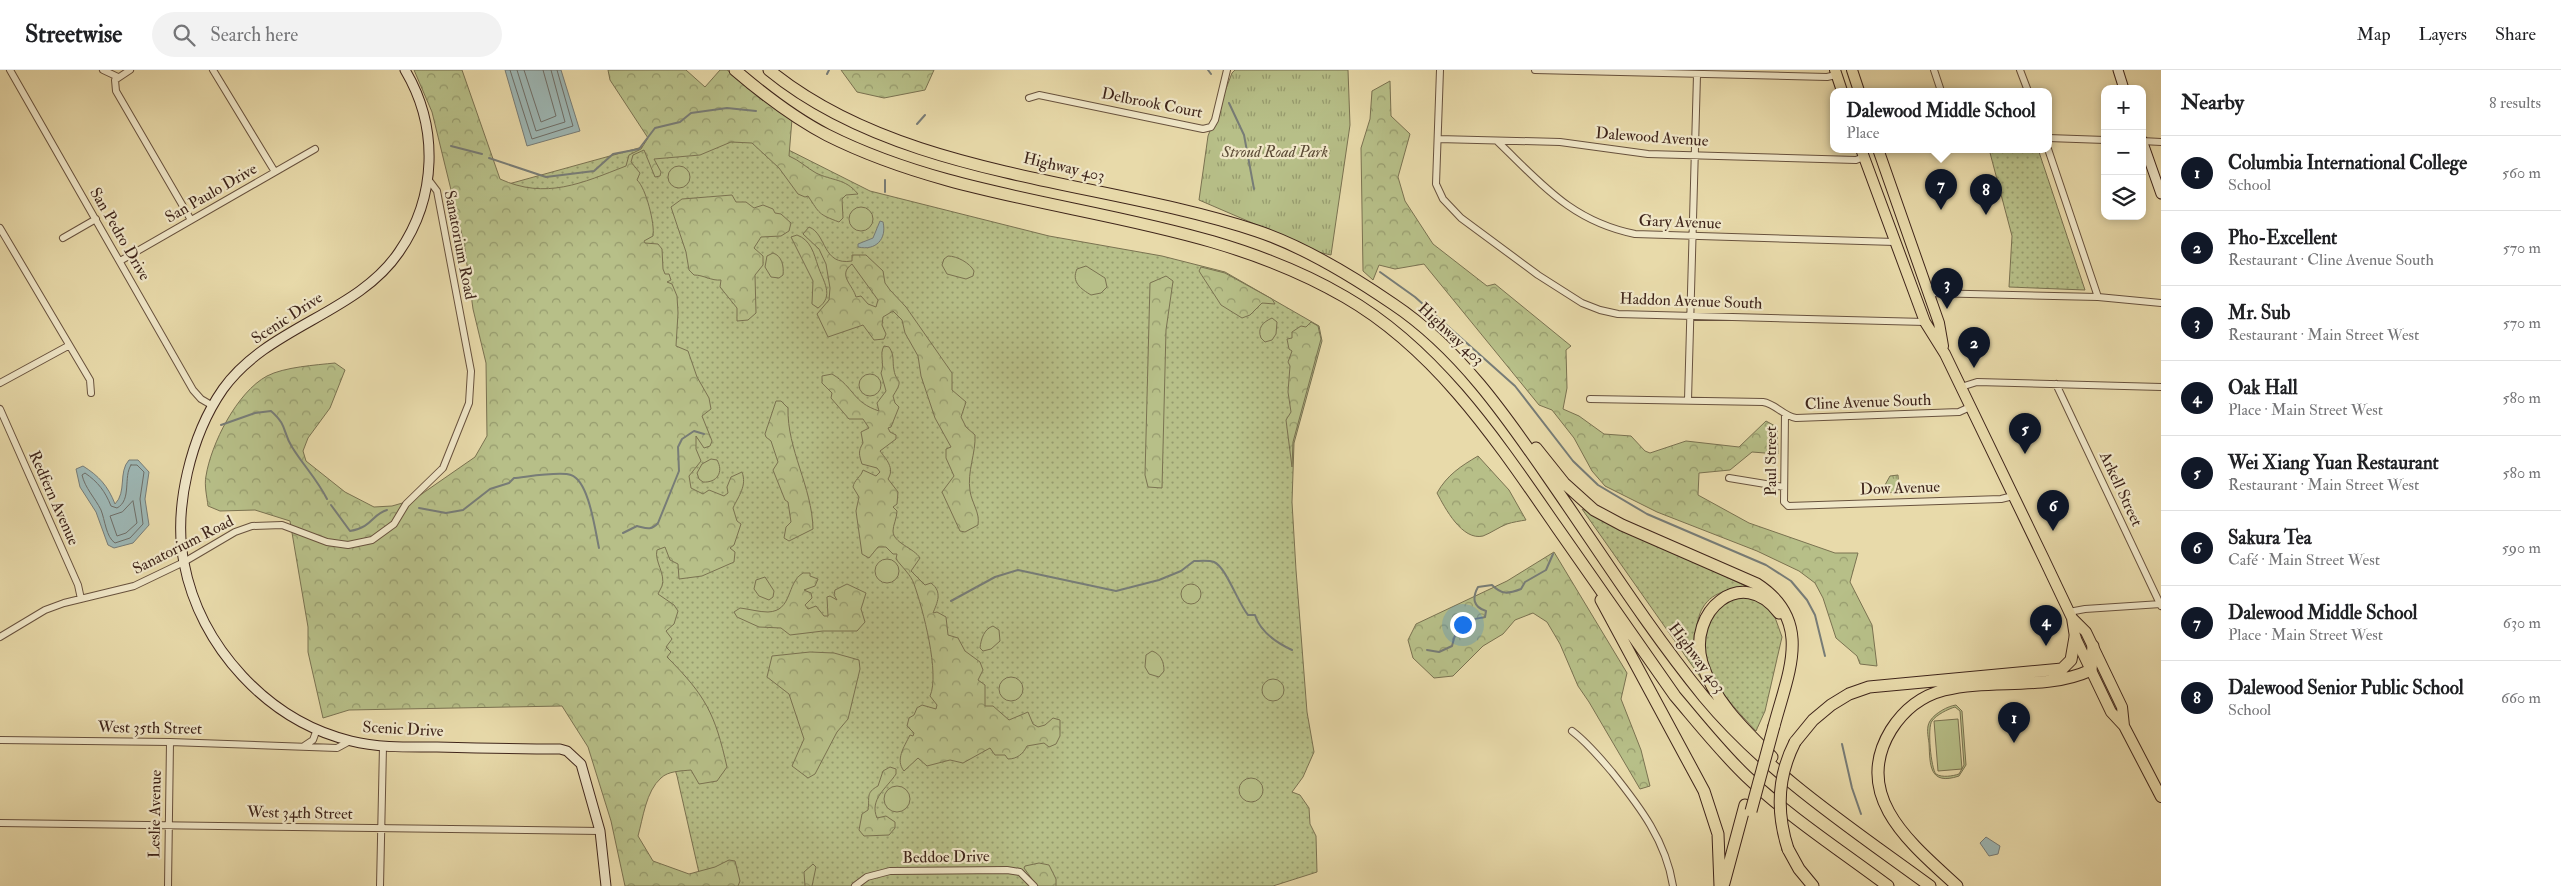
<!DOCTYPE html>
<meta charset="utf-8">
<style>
body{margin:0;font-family:"IM FELL Double Pica",serif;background:#f2f2f2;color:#202124}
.controls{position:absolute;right:15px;top:15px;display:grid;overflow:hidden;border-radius:10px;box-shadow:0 2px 8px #0003}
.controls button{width:45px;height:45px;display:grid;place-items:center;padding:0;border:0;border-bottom:1px solid #e0e0e0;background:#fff;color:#202124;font:25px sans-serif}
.you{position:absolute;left:1462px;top:554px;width:18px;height:18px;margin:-12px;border:4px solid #fff;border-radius:50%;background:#1a73e8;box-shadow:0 0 0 8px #1a73e833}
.badge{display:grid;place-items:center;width:32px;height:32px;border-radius:50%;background:#111827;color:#fff;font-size:16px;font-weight:700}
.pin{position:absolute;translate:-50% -41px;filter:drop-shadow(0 1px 2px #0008)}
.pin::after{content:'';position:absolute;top:26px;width:18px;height:15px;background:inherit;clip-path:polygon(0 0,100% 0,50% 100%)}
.popup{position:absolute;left:1830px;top:18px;width:222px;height:65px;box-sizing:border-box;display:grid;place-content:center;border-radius:10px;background:#fff;filter:drop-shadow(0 1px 4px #0005);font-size:16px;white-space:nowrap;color:#757577}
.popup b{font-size:19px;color:#202124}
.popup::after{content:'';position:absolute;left:50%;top:100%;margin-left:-10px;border:10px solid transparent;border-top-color:#fff}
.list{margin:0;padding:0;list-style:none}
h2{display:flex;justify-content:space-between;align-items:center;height:65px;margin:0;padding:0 20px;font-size:21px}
h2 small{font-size:16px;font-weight:400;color:#757577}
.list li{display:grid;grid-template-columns:32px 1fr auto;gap:15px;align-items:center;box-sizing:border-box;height:75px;padding:0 20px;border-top:1px solid #e0e0e0}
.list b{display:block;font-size:19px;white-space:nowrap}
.list p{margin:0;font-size:16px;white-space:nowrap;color:#757577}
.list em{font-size:16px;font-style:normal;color:#757577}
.icon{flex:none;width:28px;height:28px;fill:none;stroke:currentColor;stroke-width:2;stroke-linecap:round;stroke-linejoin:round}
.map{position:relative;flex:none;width:2161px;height:816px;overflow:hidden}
header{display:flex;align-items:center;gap:30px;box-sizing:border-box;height:70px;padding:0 25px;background:#fff;border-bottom:1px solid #e0e0e0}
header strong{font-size:24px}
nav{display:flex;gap:28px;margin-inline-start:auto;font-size:18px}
.search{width:350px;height:45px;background:#f2f2f2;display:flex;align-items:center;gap:12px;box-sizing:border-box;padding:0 18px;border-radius:28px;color:#757577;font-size:19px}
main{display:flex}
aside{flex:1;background:#fff}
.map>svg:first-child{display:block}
</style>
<header>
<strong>Streetwise</strong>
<div class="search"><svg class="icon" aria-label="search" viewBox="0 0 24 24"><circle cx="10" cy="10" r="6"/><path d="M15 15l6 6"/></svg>Search here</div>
<nav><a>Map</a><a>Layers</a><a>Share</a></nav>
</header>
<main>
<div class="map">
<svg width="2161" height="816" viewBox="0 0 2161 816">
<defs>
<pattern id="grass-dots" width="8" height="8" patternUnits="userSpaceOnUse" patternTransform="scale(1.25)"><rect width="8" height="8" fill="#b7bf88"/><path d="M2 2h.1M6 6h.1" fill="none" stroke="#969b6e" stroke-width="1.8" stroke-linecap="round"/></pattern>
<pattern id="forest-crowns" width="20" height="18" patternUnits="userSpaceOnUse" patternTransform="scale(1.25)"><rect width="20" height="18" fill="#b7bf88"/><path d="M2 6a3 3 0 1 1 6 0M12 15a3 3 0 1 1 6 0" fill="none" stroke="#969b6e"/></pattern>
<pattern id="park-tufts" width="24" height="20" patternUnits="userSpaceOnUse" patternTransform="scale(1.25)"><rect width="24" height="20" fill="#b7bf88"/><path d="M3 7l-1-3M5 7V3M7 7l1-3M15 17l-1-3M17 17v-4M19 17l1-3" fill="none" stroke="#969b6e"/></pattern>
</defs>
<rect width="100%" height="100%" fill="#e8daaa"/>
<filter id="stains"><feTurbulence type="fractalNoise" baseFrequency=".004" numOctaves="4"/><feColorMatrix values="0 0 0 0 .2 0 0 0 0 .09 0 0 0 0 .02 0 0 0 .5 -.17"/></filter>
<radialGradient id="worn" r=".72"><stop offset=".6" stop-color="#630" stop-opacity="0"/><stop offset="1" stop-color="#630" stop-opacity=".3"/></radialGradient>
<path fill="url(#grass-dots)" stroke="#7a7251" d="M733,52l137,69 179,45 113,20 63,16 94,54 3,15 -28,102 -2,59 4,68 11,142 7,40 -11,25 -11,15 8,3 9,13 1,16 6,12 1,36 -44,14h-571l-25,-110 -183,-588z
M1989,79h49l47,141 -76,-3 3,-51z
M1582,439l170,80c-65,-4 -60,46 -49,92z
M1740,527l11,1 21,11 10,28 -17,74 -9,20c-15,-16 -41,-43 -48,-64 -11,-33 -1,-60 32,-70z"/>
<path fill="url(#forest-crowns)" stroke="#7a7251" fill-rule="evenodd" d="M414,0h48l38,109c46,21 82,4 126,-13l3,-11 12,-6 7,-11 -38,-58 -2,-10h78l19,17 15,-17h7l65,49 -3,37c10,4 18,12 27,17 16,8 29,5 42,21l-12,1 -4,4 1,19 -4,4c-21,-8 -19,-8 -31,-26l-3,1 -7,-3 -19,-26 -27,-25 -21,-1 -31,13 -46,4 7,13 -1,4 -5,1 -11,-27 -11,5 -2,7 9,11 -3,7c9,8 18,44 16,56l-9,5 1,2 13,1 4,5 1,20 2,5h4l2,6 -4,2 5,2 5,12 1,17 -2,33 12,5 9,26 12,21 2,11 -9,7 10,25 -2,5 -6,2 -8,-12v13l5,12 -12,15 2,12 12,6 6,-4 15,6 4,-3 -1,-6 4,-10 11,-5c5,14 -3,23 -9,36l4,13 4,3 -7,21 -4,3 5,4 -1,10 -32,14 -23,3 -1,-15 -8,-4 -5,-13 -8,3c-3,11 9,24 5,36 -1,3 -3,5 -4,8l16,11 4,6 -4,13 -8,7 6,8 -6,8 5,5 -4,5c39,39 48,57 60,110l-10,14 -18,3 -8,-14c-10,1 -23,1 -30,8 -15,13 -18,40 -23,58l15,25 36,13 26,-7 14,-7 6,1 5,20 -2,5h-113l-14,-65 -23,-74 -26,-41 -213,4 -26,8 -15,-66v-25l-18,-106 -35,-11 -35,1 -12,-5c-1,-9 -4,-21 -2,-30 5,-32 31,-84 61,-100 17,-9 49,-11 68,-13l10,7 -15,38 -22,30 -5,13 3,10 39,31 29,15 18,-1 21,-6 62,-43 12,-21 -1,-73 -13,-54 -9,-66 -32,-131z
M841,0h93l-9,20 -41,8 -27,-6z
M1390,11l1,35 19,18 -12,43 7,24 28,43 54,42 8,-2 76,62 -5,4 1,38 -4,21 16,7 25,18 27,2 14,15 5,2 36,-12 53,6 27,-26 11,6 1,27 -26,-2 -22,18 -31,3 -1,22 51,28 86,30h23l-8,29 22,43 5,41 -17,-2 -3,-8 -21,-18 -13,-40 -8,-15 -16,-12 -42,-20 -100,-39 -52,-26 -13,-15 -18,-33 -22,-28 -13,-5 -115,-141 -29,5 -16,-4 -6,15 -10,-9 -2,-123 9,-29 2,-28z
M732,125l4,7h10l8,6 9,-3 10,4 2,4 6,1 10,9 -2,8 -8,5 -20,1 -7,11 9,8v9l-8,10 1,38 -8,7 -11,1v-13l-17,-21 1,-7c-10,1 -17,-5 -27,-5l-5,-5 -3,-18 -15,-45 11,-8z
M809,157c18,7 13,39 43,34v-6h14l17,16 2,12 5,7 16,17 46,66v17l14,12 -5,15 5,10 9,8c1,18 -8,36 -5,56 2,13 10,21 8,34l-13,7 -5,-1 -18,-39 12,-16 -8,-18v-9l5,-2 -16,-29 -14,-42 -3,-20 -13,-23 -3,-13 -9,-9 -10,6 -1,8 4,9 -2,5 -10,1 -11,-15 -35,12 -11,-23 12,-14 1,-12 -4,-24 -7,-15 -16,-15zM852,194l26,36 -2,7 -8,-3 -7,-8 -5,1c-3,-12 -19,-22 -4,-33z
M797,165c14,5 17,19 21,31 5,15 17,30 0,42l-6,-4 1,-23 -22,-44z
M1201,197l24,6 47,26 3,5 -13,-1 -12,12 -8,3 -21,-13 -22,-34z
M1166,206l7,5 -7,49 -4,158 -14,-1 -3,-12 5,-192z
M1311,252l7,4 3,13 -28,103 -1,25 -6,-47 5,-8 -3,-20 2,-26 -2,-4 4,-11 -3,-2 -2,-10 5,-1v-6l9,-6 5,1z
M884,276l5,1c6,9 3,14 5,23 2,14 11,7 -1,26l2,7 4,4 -8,20 -3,1 2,4 6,3v4l-16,12c6,8 15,17 8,28l10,13 -1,12 -4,3 4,4c0,7 -4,14 -4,20 0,12 21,17 27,27l-9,13 14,14 6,-2c12,9 6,20 2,30l4,-1 9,5 2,18 10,3 7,13 15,11 3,8 -5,10 7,5v21h8l16,14 19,-8 5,12 5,3 7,-2 8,-7 7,2v16l-4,8 -7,3 -5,-4 -17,3c-4,8 -10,13 -19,13l-3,-4h-10l-5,-7 -27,15 -13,-3 -23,6 -9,-8 -14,13c-9,-11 0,-24 6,-36l3,1 1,-3 -7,-7 2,-8 5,-3 3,-7 5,-3 14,4 1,-4 -7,-9c10,-22 -7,-87 -16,-112 -3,-9 -12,-17 -18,-25l1,-5h-4l-7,-7h-8l-9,11 -7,-4 -6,-43 3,-14 -6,-10c1,-7 8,-10 10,-17l13,6 4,-4 -3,-4 -15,-4c-3,-9 -4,-13 1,-21l-2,-11 8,-4 -6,-9h-14l-18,-21 1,-5 -10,-10v-7l10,-2c23,14 20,28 47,37l-2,-8 9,-12 -5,-18c4,-9 -2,-19 3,-27z
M776,331h5l7,7c-1,42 24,78 25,121l-24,12 -5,-3 2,-11 5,-5 -3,-20 -3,-2 -12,-30 5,-8 -7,-21 -5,-4 -1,-3z
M1478,386l31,34 17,30c-6,1 -13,2 -19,4 -8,3 -16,9 -24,12 -21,5 -38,-28 -46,-43 10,-18 24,-27 41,-37z
M1554,482l73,121 -6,26 20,51 9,36 -10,3 -51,-87 -11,-16 -18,-42 -13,-22 -14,-9 -18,7 -12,14 -20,12 -30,30 -19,2 -21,-20 -5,-18 8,-16 91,-43z
M803,503h7v3l8,3 -3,7 -11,4 7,3 1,5 -7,7 3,4 8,-3 8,10h4l-1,-19 3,-1 7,4 -3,-5 1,-5 12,-6 19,9 -5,16 4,13 -8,9h-34l-33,4 -9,-7 -22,-1 -22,-10 -3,-5 6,-4c9,1 19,4 28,4 25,-1 18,-29 35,-39z
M810,582l24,1 25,7 1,9 -12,50 -11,13 -22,42 -7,4 -16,-12 12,-27 -15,-45 -22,-17 5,-21z
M890,697l6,2v5c-9,14 -27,25 -19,44l9,-2 9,6v6l-6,7 -25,1 -5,-6 3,-16 6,-4c2,-12 -3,-17 10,-24l5,-15z
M1039,793l10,2 7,14v7h-19l-13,-18 1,-2z
M813,794l3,3 -4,19h-7l-1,-14z"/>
<path fill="url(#park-tufts)" stroke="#7a7251" d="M1235,0h113l2,55 -19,130 -31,-7 -36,-20 -65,-28 9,-64 24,-63z
M1898,405l1,17 -14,1v-8l5,-9z"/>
<path fill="#b7bf88" stroke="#7a7251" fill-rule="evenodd" d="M668 107a11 11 0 1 1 22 0a11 11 0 1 1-22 0Z
M849 149a12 12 0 1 1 24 0a12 12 0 1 1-24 0Z
M773,183c9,3 11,13 10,22l-4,3 -8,-1 -6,-10 2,-11z
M948,186c9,0 22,7 26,15l-1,5 -7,3 -19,-5 -5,-9 2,-6z
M1086,196l19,12 2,9 -6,6 -10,2c-10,-6 -20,-13 -14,-26z
M1272,248l5,4 -1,12 -4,6 -7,2 -4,-4c-4,-10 2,-16 11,-20z
M859 315a11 11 0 1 1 22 0a11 11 0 1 1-22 0Z
M711,389l6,1c7,12 0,23 -14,22l-4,-3 -2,-6 5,-9z
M875 501a12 12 0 1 1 24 0a12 12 0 1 1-24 0Z
M765,507l9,14 -1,6 -4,3 -10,-4 -5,-7 2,-9z
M1181 524a10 10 0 1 1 20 0a10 10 0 1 1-20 0Z
M993,556l6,4 1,11 -9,8 -8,2 -3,-3c1,-9 4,-19 13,-22z
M1152,581c9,3 12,11 12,20l-5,6 -10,-3 -4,-7 1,-12z
M999 619a12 12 0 1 1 24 0a12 12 0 1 1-24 0Z
M1262 620a11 11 0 1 1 22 0a11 11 0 1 1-22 0Z
M1956,635l6,6 4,54 -7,11c-30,10 -29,-11 -30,-33 -1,-7 -3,-16 1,-22 5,-8 18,-15 26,-16zM1955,637l5,4 4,54 -5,9c-6,2 -17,4 -23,0 -5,-5 -9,-47 -4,-53 4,-6 16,-12 23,-14z
M1958,649l4,50 -24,2 -4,-50z
M1239 720a12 12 0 1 1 24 0a12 12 0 1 1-24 0Z
M884 729a13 13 0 1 1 26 0a13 13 0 1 1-26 0Z"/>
<path fill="#9db7b5" stroke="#777c77" d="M505,0h56l19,61 -53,15z
M880,151l3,1c4,17 -7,29 -25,25v-3l15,-6z
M129,390h9l11,12 -4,27 4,26 -16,18 -19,5 -6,-3 -12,-33 -16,-25 -4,-18 7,-3c16,10 25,20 32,38 12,-12 3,-32 14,-44z
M1986,767l14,9 -2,8 -9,2 -9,-13z"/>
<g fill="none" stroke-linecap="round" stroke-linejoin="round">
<path stroke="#6e6e68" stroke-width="1" d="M510,0l22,69 41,-13 -16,-56
M517,0l19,61 29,-9 -14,-52
M524,0l17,52 15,-6 -13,-46
M131,395h6l7,7 -4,27 3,25 -13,14 -15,5c-9,-6 -10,-23 -14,-33 -6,-12 -16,-22 -19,-35l3,-2c13,9 20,18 26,33l6,2c15,-8 6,-31 14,-43z
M133,431l4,22 -11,10 -9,3 -7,-20 12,-4z"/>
<path stroke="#777c77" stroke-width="2" d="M1208,0l3,4
M827,4l2,-4
M1229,33l15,32 10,54
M917,54l8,-9
M451,76l31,8
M489,88l57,19 48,-6 19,-17 26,-5 16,-21 25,-6 11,-9 36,-5 29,3
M885,122v-12
M1380,202l35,25 100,89 58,75 25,24 49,29 119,51 25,16 16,19 8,15 10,41
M221,355l34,-12 16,-2c17,15 11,20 21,36 11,18 25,32 35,52
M331,435l19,26c23,-4 22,-17 37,-21
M419,438l27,5 17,-3 27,-21 19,-6 5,-5c12,-1 46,-7 57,-3 18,6 24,55 28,73
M623,463l14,-7c9,2 14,5 21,-3l21,-52 -1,-24 4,-8 12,-8 10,3
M951,531l44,-24 23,-7 98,21 43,-11 22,-9 13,-10c6,0 15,-1 20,1 12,5 24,41 34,53h7c5,16 22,28 37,35
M1427,580l12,2 13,-6c6,-25 9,-24 33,-29l1,-6c-13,-4 -14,-13 -8,-24l14,-2c10,10 16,9 29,4l4,-7 21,-12 7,-16
M1842,674l10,44 9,26"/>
<g stroke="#68523e" stroke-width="8">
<path id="street" d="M10,0l183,320 8,9 12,7
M103,0l15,7
M130,0l-15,10 1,11 75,129
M213,0l62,102
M1440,0l-4,114 7,15 18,19 77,57 44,28 18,7 18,4 307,8
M1535,0l292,7 9,-2
M1934,0l7,21
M2020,0l8,21
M1029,28l10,-3 164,34 8,-2 4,-7 12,-50
M2048,68l57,2
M1438,69l122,3 88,12 208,6 8,-3
M1497,71c45,43 74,80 138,93l260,8
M2142,71l19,1
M2048,79l50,148
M0,158l90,152 1,13
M63,168l33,-19
M120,191l195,-112
M1927,223l171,4 63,6
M0,313l68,-37
M2056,314l105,222
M1961,317l16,-5 184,5
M1590,329l173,3c13,2 20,14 33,16l163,-6 11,-5
M1688,330l9,-325
M0,339l78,176 3,14
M1785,344l-1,88 4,4 213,-7 12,-3
M1729,408l55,9
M2069,542l16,-3 76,-5
M0,567l45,-27 19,-7 70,-17 50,-24 51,-30 17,-6 30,-1 45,17 21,3 24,-5 22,-16 12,-20 37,-36 26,-65 2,-32 -34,-180 -9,-12
M1572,661c16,12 27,26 40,41 28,35 54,69 61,114
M0,670l170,2 167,6 13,-7
M304,676l9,-6 4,-11
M0,753l600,8
M168,816l2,-144
M380,816l3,-140
M855,816l12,-9 23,-6 117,-1 13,2 14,14"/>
</g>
<g stroke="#3e241a" stroke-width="11">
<path id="secondary" d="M405,0c34,57 32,127 -6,182 -42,62 -131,74 -176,137 -32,46 -50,119 -39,174 16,84 84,158 167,178 28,7 57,6 86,6 41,1 82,2 123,2l7,2 14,13 19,67 6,55
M2118,0l6,19
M2142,70l19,54"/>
</g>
<g stroke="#3e241a" stroke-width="12">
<path id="primary" d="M1835,0l7,21
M1852,0l7,21
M1861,79l64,173 20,32 98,203 29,61 3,19 36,75 13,14 37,71
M1878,79l61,174 4,23
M2072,548l14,14 36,75 2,19"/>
</g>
<g stroke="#3e241a" stroke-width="13">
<path id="highway" d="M735,0c28,24 59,48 92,65 163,82 359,69 518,162 92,53 152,144 211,229 40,57 79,113 119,170 23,27 45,55 71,80 43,41 94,74 142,110
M769,0c132,108 331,109 488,161 48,16 95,45 136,73 66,44 113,112 157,176 50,72 98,148 154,217 63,76 147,131 226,189
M1536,378l28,35 30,27 28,15 135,59c57,37 31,89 17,142
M1601,530l103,191 14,43 2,52
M1795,672l18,-22 18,-15 18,-11 20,-7 193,-18 9,-9 4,-23
M1772,687c-28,-28 -58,-56 -70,-94 -15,-52 40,-99 77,-50
M1788,779l11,20 14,17
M1724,813l21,-78
M1957,816c-43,-40 -107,-89 -66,-156 12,-19 30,-34 53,-40 47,-12 102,1 147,-20l2,-24"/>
</g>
<use href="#street" stroke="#f0e7c8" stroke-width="6"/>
<use href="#secondary" stroke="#f0e7c8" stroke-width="9"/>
<use href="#primary" stroke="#e8daaa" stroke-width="10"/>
<use href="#highway" stroke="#e8daaa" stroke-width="11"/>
<g stroke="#3e241a" stroke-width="13" stroke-linecap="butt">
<path id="highway-bridge" d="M1751,741l23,-85
M1788,779c-12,-37 -11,-72 7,-107"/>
</g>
<use href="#highway-bridge" stroke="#e8daaa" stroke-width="11"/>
</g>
<g text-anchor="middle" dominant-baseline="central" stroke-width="4.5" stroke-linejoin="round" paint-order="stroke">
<g font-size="16" fill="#3e241a" stroke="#f0e7c8">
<text transform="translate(1152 33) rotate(11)">Delbrook Court</text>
<text transform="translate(1652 67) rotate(4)">Dalewood Avenue</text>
<text transform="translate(1064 97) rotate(13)">Highway 403</text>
<text transform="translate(211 123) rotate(-30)">San Paulo Drive</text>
<text transform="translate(1680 152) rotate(2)">Gary Avenue</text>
<text transform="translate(120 164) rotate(60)">San Pedro Drive</text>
<text transform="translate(460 175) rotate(79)">Sanatorium Road</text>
<text transform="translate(1691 231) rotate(2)">Haddon Avenue South</text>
<text transform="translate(287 248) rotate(-33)">Scenic Drive</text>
<text transform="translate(1451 264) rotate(43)">Highway 403</text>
<text transform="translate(1868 332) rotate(-2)">Cline Avenue South</text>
<text transform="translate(1771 391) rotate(-90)">Paul Street</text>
<text transform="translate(1900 418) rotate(-2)">Dow Avenue</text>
<text transform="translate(2121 419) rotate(65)">Arkell Street</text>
<text transform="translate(54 428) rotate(66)">Redfern Avenue</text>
<text transform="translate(183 475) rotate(-27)">Sanatorium Road</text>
<text transform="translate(1697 588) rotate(53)">Highway 403</text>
<text transform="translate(150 658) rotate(1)">West 35th Street</text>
<text transform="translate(403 659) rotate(3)">Scenic Drive</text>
<text transform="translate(300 743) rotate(1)">West 34th Street</text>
<text transform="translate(155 744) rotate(-89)">Leslie Avenue</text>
<text transform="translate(946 787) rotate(-1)">Beddoe Drive</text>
</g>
<g font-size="16" font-style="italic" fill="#5c4b36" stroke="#f0e7c8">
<text x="1275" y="82">Stroud Road Park</text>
</g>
</g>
<rect width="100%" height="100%" filter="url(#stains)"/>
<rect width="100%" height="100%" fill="url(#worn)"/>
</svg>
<div class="controls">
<button>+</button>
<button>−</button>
<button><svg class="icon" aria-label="layers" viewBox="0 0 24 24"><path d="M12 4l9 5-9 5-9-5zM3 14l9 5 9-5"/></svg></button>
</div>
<div class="you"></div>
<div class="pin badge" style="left:2014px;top:673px">1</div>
<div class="pin badge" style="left:1974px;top:298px">2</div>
<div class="pin badge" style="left:1947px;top:239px">3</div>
<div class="pin badge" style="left:2046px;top:576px">4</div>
<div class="pin badge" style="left:2025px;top:384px">5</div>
<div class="pin badge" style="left:2053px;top:461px">6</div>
<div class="pin badge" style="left:1941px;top:140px">7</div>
<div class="popup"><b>Dalewood Middle School</b>Place</div>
<div class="pin badge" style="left:1986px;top:145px">8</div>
</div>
<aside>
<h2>Nearby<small>8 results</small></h2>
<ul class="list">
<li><span class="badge">1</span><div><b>Columbia International College</b><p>School</p></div><em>560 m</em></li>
<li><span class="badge">2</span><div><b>Pho-Excellent</b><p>Restaurant · Cline Avenue South</p></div><em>570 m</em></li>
<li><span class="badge">3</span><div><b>Mr. Sub</b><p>Restaurant · Main Street West</p></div><em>570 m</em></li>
<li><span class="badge">4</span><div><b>Oak Hall</b><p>Place · Main Street West</p></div><em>580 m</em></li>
<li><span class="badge">5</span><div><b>Wei Xiang Yuan Restaurant</b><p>Restaurant · Main Street West</p></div><em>580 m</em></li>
<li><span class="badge">6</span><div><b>Sakura Tea</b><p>Café · Main Street West</p></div><em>590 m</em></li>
<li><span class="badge">7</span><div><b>Dalewood Middle School</b><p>Place · Main Street West</p></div><em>630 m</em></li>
<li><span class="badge">8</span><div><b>Dalewood Senior Public School</b><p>School</p></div><em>660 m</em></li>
</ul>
</aside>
</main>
